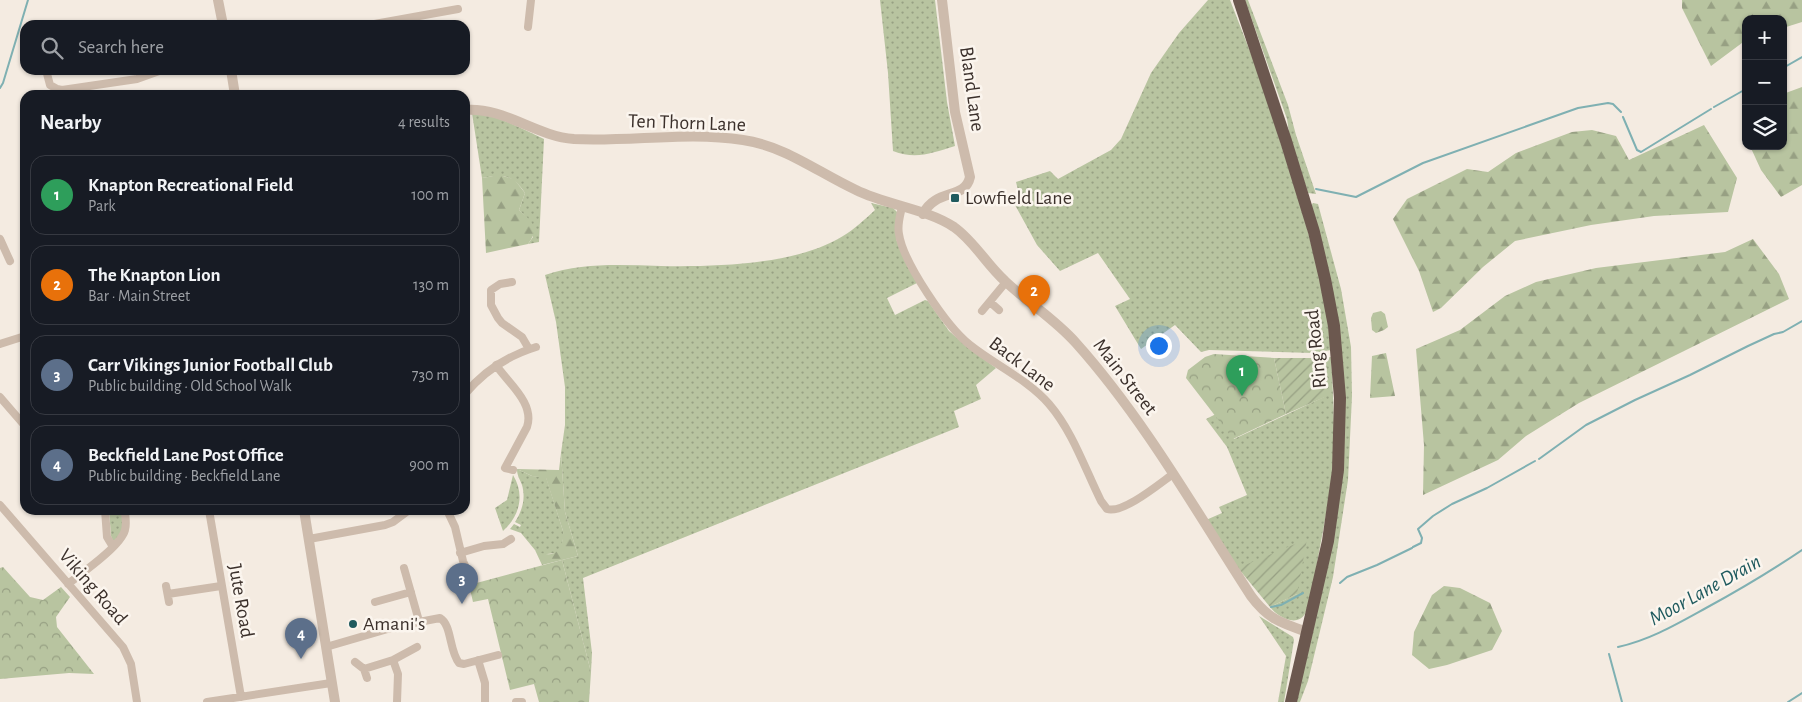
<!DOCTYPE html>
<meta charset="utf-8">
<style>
body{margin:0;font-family:"Alegreya Sans",sans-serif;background:#20242c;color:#f1f3f6}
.controls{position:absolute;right:15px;top:15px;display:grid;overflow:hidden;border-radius:10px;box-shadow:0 1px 4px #0004}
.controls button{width:45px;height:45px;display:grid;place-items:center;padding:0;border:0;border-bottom:1px solid #363941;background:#171b24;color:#f1f3f6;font:25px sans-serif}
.you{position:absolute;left:1158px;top:345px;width:18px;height:18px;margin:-12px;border:4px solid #fff;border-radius:50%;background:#1a73e8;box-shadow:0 0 0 8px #1a73e833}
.badge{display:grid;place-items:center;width:32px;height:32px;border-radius:50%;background:#8c9099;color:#fff;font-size:16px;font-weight:700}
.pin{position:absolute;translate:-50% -41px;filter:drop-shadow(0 1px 2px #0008)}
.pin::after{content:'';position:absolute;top:26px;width:18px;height:15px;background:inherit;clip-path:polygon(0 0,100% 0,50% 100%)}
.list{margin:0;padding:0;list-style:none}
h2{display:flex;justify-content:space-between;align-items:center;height:65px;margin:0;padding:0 20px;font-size:21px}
h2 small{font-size:16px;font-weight:400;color:#9ea1a6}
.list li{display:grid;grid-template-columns:32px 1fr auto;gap:15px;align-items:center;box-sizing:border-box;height:80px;margin:0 10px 10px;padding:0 10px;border:1px solid #363941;border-radius:15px}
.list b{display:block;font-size:19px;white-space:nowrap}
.list p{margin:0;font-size:16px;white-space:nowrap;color:#9ea1a6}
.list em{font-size:16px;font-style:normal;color:#9ea1a6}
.icon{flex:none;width:28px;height:28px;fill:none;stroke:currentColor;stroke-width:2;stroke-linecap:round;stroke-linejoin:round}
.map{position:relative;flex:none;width:1802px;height:702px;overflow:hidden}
.search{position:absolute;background:#171b24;box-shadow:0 1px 4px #0004;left:20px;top:20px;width:450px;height:55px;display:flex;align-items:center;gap:12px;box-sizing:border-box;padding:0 18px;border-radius:15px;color:#9ea1a6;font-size:19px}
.panel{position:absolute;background:#171b24;box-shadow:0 1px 4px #0004;left:20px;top:90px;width:450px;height:425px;border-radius:15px}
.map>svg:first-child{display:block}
</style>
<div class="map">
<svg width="1802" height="702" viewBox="0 0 1802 702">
<defs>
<pattern id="grass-dots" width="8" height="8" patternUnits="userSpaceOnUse" patternTransform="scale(1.25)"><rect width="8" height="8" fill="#b8c4a0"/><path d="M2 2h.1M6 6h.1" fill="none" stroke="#97a083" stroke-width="1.8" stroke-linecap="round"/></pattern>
<pattern id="forest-firs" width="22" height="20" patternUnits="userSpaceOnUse" patternTransform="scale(1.25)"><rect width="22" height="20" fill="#b8c4a0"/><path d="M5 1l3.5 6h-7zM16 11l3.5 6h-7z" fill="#97a083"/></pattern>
<pattern id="park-crowns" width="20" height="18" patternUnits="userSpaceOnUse" patternTransform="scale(1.25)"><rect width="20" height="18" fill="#b8c4a0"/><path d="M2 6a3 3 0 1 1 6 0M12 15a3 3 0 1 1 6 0" fill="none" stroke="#97a083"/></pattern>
<pattern id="garden-furrows" width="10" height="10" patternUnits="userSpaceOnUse" patternTransform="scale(1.25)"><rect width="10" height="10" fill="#b8c4a0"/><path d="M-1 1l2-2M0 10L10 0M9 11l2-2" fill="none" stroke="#97a083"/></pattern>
</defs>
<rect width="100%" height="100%" fill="#f4ebe1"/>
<path fill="url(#grass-dots)" d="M880,0h55l12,102 8,44c-23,7 -39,14 -62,5l-5,-78z
M1208,0h22l28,72 45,141 16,61 11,57 1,19 -18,3 -104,-3 -8,2 -26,-27 -34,24 -26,-43 15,-7 -32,-46 -38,18 -23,-26 -22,-40 11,-3 -8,-12 -2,-8 34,-11 8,8 53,-29 10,-11 30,-66 28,-40z
M1245,0h3l40,105 8,30 20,59 -8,-1 -18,-55 -3,-19z
M472,113c26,2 49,15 72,26l-5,103 -11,2 5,-7 -9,-22 -5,-5 6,-17c-13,-19 -22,-19 -43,-15z
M871,203l22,5 4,4 -1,27 21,44 -30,15 8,17 30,-15 3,1 21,30 22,19 25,18 -20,17 5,14 -27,12 5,16 -376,151 9,75 -1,19 -29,-112 16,-4 -13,-44 -4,-59 4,-28v-38l-9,-65 -11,-47c38,-13 77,-10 116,-9 54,1 136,-1 182,-30 12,-7 22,-17 32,-26z
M1313,203l5,1 23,85 10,58 1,49 -4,84 -15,97 -25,104 -8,21h-3l47,-264 -33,-232z
M1331,357c2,29 3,59 3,88 -1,42 -11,83 -18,124 -2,10 -6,37 -11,45 -9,14 -28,2 -35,-7l27,-13 -59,-26 -32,-48 16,-7 -3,-6 28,-12 -20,-48 -21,-28 10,-5 18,25 90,-42 -1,-39z
M517,469l15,7 14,1 17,54v8l-2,10 -4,4 -10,1h-7l-5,-4 -14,-17 -11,-4 4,-5 6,3 1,-2 -6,-3c7,-11 11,-23 7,-37 -2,-6 -5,-9 -5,-16z
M513,475c12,19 7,41 -10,56l-8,-23 12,-8z
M109,510h14v19l-8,12h-2l-2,-5z
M1259,616l34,21 1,3 -10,62h-6l8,-46z"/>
<path fill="url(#forest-firs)" d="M1682,0h120v22l-19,6v-9h-37v21l-35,26 -29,-58z
M1802,87v98l-21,12 -20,-27 -11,-24h33v-52z
M1704,125l33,53 -9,34 -74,4 -63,9 -76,16 -32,26 -42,41 -8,4 -14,-41 -26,-52 14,-20 60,-30 21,3 28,-19 56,-21 20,-2 24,6 13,24z
M499,175l15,4 11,14 -6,17c12,11 22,17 9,34l-42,9 -4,-75z
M1753,239l26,35 10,25 -210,104 -53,33 -28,24 -75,35 1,-50 -8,-96 44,-19 45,-34 31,-14 60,-14 129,-16z
M1381,311l4,3 3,13 -4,3 -8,3 -4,-3 -1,-12 2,-5z
M1386,353l9,43 -25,2 2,-42z
M561,453l4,59 13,44 -36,9 -7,-15c19,11 29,0 28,-19l-17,-53 -14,-2 -15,-7 42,1z
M1444,586l16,2 30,15 12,28 -10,19 -45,15 -18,4 -17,-14 2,-23 18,-37z"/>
<path fill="url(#park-crowns)" d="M1214,354l60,4 12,56 -53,25 -47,-61 2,-8 17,-13z
M562,560l29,112 -2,30h-50l-5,-18 -24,6 -22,-91 -15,3 -4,-17z
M3,567l27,30 13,3 18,-13 9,10 -14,20 1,10 37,47 -25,-1 -69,6v-111z"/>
<path fill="url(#garden-furrows)" d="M1274,358h49l2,39 -39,17z
M1307,539l-10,55 -27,13 -32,-39z"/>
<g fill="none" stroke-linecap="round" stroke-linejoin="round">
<path stroke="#7fb0b2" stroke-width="2" d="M1783,68l19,-11
M0,88l3,-5 25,-83
M1714,107l32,-18
M1623,117l14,33 4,2 70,-43
M1316,189l40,8 67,-34 155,-55 30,-5 5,1 8,8
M1539,459l47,-34 49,-25 55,-25 58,-29 26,-12 9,-2 19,-11
M1413,547l8,-4 1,-5 -4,-9 15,-13 19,-12 35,-16 48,-27
M1340,583l7,-6 30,-12 35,-17
M1271,607l10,-2 22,-12
M1618,647c32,-7 59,-23 88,-39 33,-18 65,-37 96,-58
M1609,654l13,48
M1788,702l14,-9"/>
<path stroke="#cdbbac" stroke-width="8" d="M369,25l89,-16
M528,27l3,-27
M46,70l4,15 7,4 5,1 75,-11 25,-9
M902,207c-2,9 -5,18 -3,27 4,28 48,93 71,111 25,20 57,34 79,59 24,28 36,65 52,97l6,8c16,5 52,-25 66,-35
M0,239l10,22
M512,282l-12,2 -9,6v15l7,13 4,5 20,14 7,12
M990,302l9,8
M982,311l24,-29
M0,344l25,-8
M496,365c12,18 39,38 31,62l-22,41 8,2
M465,394c19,-23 42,-38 71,-47
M0,397l25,29
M0,505l123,142 8,17 6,38
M105,510l2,27 6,10
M209,510l32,187
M447,510l8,17 8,34 8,18
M309,539l76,-14 8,-3 16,-12
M460,553l24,-7 19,-2 8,-5
M404,568l15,53
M68,584c14,-11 53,-38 57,-54 2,-7 0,-13 0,-20
M166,586l3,16
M168,594l53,-8
M375,602l36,-10
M326,647l72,-21 42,-8c12,7 9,33 19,45l5,1 34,-9
M393,660l5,14 -1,28
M478,660l7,23v19
M355,662l9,7 3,9
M364,669l29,-9 24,-13
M207,702l124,-19
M516,702h6"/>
<path stroke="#cdbbac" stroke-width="10" d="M218,0l5,25
M231,70l4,25
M465,110c40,-3 70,26 109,29 57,3 113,-8 169,1 42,6 76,33 113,50 30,15 71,19 98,37 20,14 33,38 51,54 23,22 50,38 71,62 68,76 120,168 175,253 17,23 30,27 56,36
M923,214c13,-26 42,-14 47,-37l-15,-65 -13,-112
M304,510l31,192"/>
<path stroke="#6c584f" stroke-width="12" d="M1239,0l47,141 28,91 11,47 9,47 6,72 -2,72 -10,71 -37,161"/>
</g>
<g fill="#1f5a5e" stroke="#fbf5ee" stroke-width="2">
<rect x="950" y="193" width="10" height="10" rx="2.5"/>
<circle cx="353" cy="624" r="5"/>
</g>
<g text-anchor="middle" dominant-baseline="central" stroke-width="5" stroke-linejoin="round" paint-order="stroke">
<g font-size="20" fill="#3b302b" stroke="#fbf5ee">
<text transform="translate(972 89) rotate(82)">Bland Lane</text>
<text transform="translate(687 123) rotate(2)">Ten Thorn Lane</text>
<text transform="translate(1316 349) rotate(-96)">Ring Road</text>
<text transform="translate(1022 364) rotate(37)">Back Lane</text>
<text transform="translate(1125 377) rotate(52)">Main Street</text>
<text transform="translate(93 587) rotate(49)">Viking Road</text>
<text transform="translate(241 601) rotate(80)">Jute Road</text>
</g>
<g font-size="20" fill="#3b302b" stroke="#fbf5ee" text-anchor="start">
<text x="965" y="198">Lowfield Lane</text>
<text x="363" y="624">Amani's</text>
</g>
<g font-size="21" font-style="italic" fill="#1f5a5e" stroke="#fbf5ee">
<text transform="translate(1705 590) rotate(-29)">Moor Lane Drain</text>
</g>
</g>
</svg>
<div class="controls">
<button>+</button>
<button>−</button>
<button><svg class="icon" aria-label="layers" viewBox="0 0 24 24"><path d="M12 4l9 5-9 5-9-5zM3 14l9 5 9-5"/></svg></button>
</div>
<div class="you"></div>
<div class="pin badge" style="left:1242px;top:396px;background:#2e9e5b">1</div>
<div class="pin badge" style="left:1034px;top:316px;background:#e8710a">2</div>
<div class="pin badge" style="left:462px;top:604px;background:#5c6f8a">3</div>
<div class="pin badge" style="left:301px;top:659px;background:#5c6f8a">4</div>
<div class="search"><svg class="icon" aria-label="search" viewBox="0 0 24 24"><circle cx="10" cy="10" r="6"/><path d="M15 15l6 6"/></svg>Search here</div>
<section class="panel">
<h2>Nearby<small>4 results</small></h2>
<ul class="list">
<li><span class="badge" style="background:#2e9e5b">1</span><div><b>Knapton Recreational Field</b><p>Park</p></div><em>100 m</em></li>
<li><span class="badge" style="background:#e8710a">2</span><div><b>The Knapton Lion</b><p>Bar · Main Street</p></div><em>130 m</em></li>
<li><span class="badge" style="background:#5c6f8a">3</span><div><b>Carr Vikings Junior Football Club</b><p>Public building · Old School Walk</p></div><em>730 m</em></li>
<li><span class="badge" style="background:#5c6f8a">4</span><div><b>Beckfield Lane Post Office</b><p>Public building · Beckfield Lane</p></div><em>900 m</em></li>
</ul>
</section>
</div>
